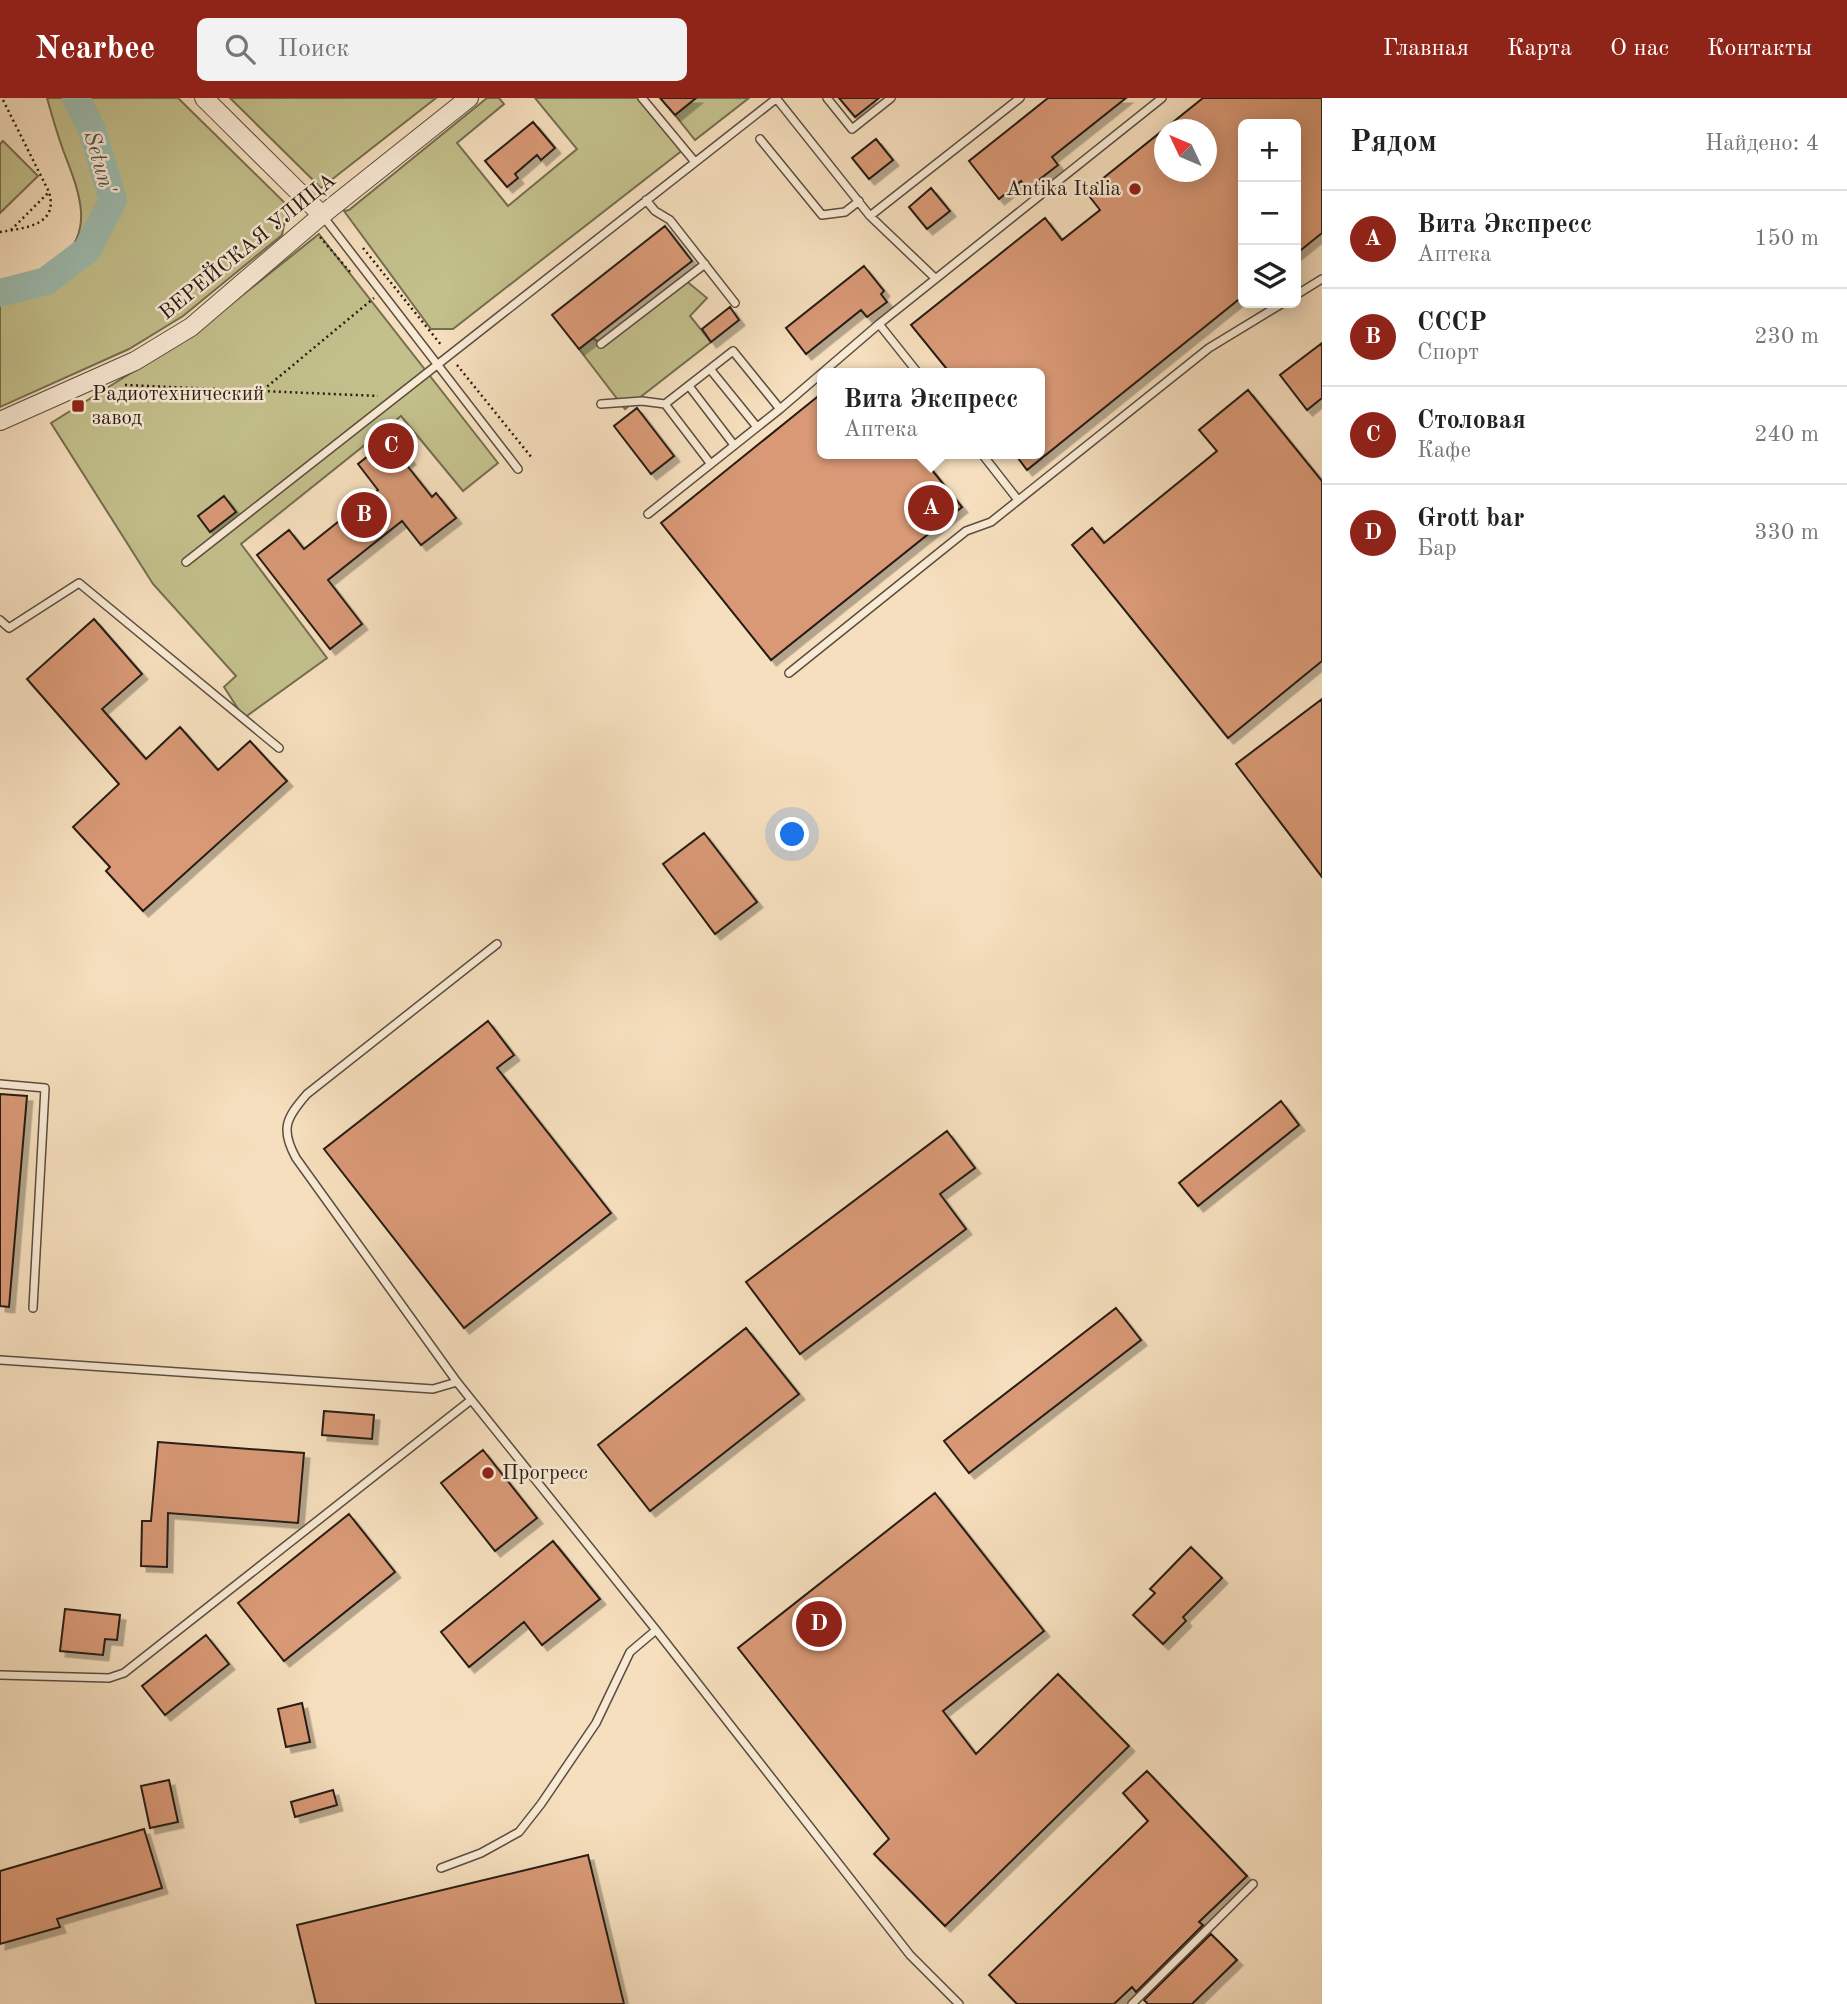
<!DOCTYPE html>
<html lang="ru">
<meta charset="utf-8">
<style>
body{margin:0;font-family:"Old Standard TT",serif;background:#f2f2f2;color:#222}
.controls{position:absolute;right:21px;top:21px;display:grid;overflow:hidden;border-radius:10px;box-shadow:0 4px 18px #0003}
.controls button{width:63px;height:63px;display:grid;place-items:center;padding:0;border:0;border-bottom:2px solid #e0e0e0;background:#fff;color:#222;font:35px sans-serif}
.compass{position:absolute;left:1154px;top:21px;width:63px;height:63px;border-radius:50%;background:#fff;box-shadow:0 4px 18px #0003;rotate:314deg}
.you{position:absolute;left:793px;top:737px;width:24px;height:24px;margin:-18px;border:5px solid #fff;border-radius:50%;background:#1a73e8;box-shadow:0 0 0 10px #1a73e833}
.badge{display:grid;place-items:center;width:46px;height:46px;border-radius:50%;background:#8f2418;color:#fff;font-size:23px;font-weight:700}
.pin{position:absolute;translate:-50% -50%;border:4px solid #fff;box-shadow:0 2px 7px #0006}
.popup{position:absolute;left:817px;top:270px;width:228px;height:91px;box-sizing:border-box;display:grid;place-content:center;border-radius:10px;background:#fff;filter:drop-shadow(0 2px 5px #0005);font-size:23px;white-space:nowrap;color:#767676}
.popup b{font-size:26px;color:#222}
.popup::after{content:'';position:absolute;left:50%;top:100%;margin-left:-14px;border:14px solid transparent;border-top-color:#fff}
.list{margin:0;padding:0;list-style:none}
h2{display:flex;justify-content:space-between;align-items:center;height:91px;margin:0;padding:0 28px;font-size:30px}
h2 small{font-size:23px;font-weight:400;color:#767676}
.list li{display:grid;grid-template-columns:46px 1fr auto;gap:21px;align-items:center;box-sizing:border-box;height:98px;padding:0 28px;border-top:2px solid #e0e0e0}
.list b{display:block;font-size:26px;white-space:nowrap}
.list p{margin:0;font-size:23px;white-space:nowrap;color:#767676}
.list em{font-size:23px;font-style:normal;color:#767676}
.icon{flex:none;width:38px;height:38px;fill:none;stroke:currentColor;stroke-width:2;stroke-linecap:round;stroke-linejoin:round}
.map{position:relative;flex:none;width:1322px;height:1906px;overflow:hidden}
header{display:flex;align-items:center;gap:42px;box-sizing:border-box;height:98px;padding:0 35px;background:#8f2418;color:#fff}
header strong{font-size:33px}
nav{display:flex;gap:38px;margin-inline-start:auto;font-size:24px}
.search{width:490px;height:63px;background:#f2f2f2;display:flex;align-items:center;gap:18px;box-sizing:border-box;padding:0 24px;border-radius:10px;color:#767676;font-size:26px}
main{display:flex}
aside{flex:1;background:#fff}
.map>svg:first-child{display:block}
</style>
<header>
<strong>Nearbee</strong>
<div class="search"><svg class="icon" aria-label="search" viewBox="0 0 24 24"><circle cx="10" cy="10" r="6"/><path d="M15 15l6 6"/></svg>Поиск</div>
<nav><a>Главная</a><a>Карта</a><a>О нас</a><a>Контакты</a></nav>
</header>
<main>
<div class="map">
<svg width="1322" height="1906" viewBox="0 0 1322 1906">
<defs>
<filter id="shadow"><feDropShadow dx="5.5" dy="5.5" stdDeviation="0" flood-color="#0004"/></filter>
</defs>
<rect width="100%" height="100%" fill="#f6dfbe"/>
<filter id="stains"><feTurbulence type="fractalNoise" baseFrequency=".00286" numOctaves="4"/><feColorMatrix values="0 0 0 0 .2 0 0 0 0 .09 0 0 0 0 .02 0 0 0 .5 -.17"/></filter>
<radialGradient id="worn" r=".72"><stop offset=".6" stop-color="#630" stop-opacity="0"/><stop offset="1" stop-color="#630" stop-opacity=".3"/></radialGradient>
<path fill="#c3c08c" stroke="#756e50" stroke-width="2" d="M47,0h131l110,108 -6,29 -99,81 -54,33 -129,58v-121c19,-7 44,-12 60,-26 37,-30 17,-73 3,-110 -6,-17 -11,-34 -16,-52z
M230,0h206l-115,90z
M487,0h12l5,6 -47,39 51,63 69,-57 -42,-51h107l42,51 -231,180h-22l-87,-118 5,-1z
M696,0h53l-54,42 -20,-25z
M3,43l35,35 -38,37v-69z
M319,136l179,229 -35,28 -62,-75 -160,128 86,114 -83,60 -20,-31 12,-11 -83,-92 -102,-161 144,-90z
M684,181l23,19 -17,18 21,26 -86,67 -46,-60 14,-11 8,6z"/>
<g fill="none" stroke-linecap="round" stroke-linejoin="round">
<path stroke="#9dbdb1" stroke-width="28" d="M0,195l46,-12 41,-31 26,-50 -21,-70 -16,-32"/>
</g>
<path fill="#d99976" stroke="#271c14" stroke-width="2" fill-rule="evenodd" filter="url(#shadow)" d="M660,0h36l-21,17z
M839,0h40l-24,19z
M1048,0h78l-74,59 6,8 -31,24 -6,-8 -22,18 -30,-38z
M1203,0h119v135l-26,21v-130h-53v172l-216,174 -12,-16h25v-81h-90l-39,-48 134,-107 17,22 38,-30 -14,-18zM1165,32h42v42h-42z
M533,24l22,26 -14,12 -4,-5 -22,19 3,4 -11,9 -22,-26z
M876,41l17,21 -24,19 -17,-21z
M931,90l19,23 -23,18 -18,-22z
M665,128l27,35 -113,88 -27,-34z
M864,168l20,25 -3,3 6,8 -20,15 -6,-7 -55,44 -20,-26z
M730,209l9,13 -28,22 -9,-13z
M1322,245v55l-15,12 -27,-35z
M1248,292l74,91v180l-94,77 -156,-193 20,-17 12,15 113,-92 -18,-21z
M822,295v61h97l43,53 -191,153 -110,-137z
M637,310l37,48 -23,18 -37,-48z
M392,339l18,22 -5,4 27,34 4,-4 20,25 -35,27 -19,-24 -74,59 34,44 -32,25 -73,-94 32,-25 15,19 74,-59 -20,-26z
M224,398l12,16 -26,20 -12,-16z
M94,521l48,55 -40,35 44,50 34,-32 38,43 32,-29 37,40 -144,130 -37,-40 4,-4 -37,-40 46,-43 -92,-105z
M1322,601v178l-86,-113z
M704,735l53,69 -42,32 -52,-70z
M488,923l26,34 -17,13 114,145 -147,115 -140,-179z
M0,996l27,2 -18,211 -9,-1z
M1281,1003l18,24 -101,81 -19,-23z
M947,1033l28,37 -35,26 26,35 -166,125 -54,-72z
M1116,1210l25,32 -172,133 -25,-32z
M746,1230l53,66 -149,117 -52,-66z
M324,1313l50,4 -2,24 -50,-4z
M158,1344l146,11 -6,70 -130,-10 -1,54 -26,-1 1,-45h9z
M483,1352l54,68 -42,33 -54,-68z
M935,1395l109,138 -101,80 33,43 82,-80 71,72 -184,180 -71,-72 15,-15 -151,-191z
M349,1416l46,58 -111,89 -46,-58z
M553,1443l47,58 -58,46 -18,-23 -55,45 -28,-35z
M1191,1449l31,31 -39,39 3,4 -23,23 -30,-29 22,-22 -5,-4z
M65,1511l55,6 -3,25 -12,-1 -2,16 -43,-4z
M206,1537l23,29 -64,51 -23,-29z
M302,1605l8,39 -24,5 -8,-38z
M1147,1673l100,105 -48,46 4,3 -67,67 -4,-5 -18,17h-97l-28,-29 159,-154 -25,-28z
M169,1682l9,42 -28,6 -9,-42z
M333,1692l4,15 -42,12 -4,-15z
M144,1731l18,59 -105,31 3,8 -60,17v-73z
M588,1757l36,149h-308l-19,-79z
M1211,1836l26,26 -45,44h-44l-4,-4z"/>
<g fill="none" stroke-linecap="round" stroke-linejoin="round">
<g stroke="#5b4d3e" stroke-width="10">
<path id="service" d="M642,0l53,64
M776,0l94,118 150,-118
M827,0l25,31 39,-31
M760,41l62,76 23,-3 14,-11
M646,102l9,11 15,9 65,83
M322,117l196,254
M870,118l65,62
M1296,197l26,-16
M879,226l283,-226
M601,246l104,-80
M710,271l47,58
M689,288l45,59
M601,306l41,-3 23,3 68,-53 47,58
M665,306l45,59
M982,356l36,46
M648,416l132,-105 99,-85 39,49
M186,464l591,-464
M0,522l9,8 70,-45 200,165
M789,575l177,-142 25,-9 218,-174 74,-45
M497,846l-190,150c-21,24 -27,35 -11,64l161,224 199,248 254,325 49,49
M0,986l45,4 -12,220
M0,1262l433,29 24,-7
M0,1577l109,3 15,-5 347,-273
M441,1770l40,-15 38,-21 22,-28 55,-81 34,-71 26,-22
M1132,1906l121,-120"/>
</g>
<g stroke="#5b4d3e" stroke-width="20">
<path id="tertiary" d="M204,0l118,117
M0,323l135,-60 56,-34 131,-112 147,-117"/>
</g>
<path stroke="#271c14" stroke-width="2.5" stroke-dasharray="2 3.5" stroke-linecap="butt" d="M11,132l37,-37
M0,134c24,-4 59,-6 49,-40l-47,-94
M320,139l30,35
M363,150l79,98
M457,267l75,93
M125,287l253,11
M263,292l111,-92"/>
<use href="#service" stroke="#f9ead5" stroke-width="7"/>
<use href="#tertiary" stroke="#f9ead5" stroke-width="18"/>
</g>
<g fill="#8f2418" stroke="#f9ead5" stroke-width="2.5">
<circle cx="1135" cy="91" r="7"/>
<rect x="71" y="301" width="14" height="14" rx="3.5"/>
<circle cx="488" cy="1375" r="7"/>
</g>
<g text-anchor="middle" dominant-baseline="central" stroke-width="5" stroke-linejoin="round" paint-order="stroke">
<g font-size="21" fill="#271c14" stroke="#f9ead5" text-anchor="start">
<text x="1121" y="91" text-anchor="end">Antika Italia</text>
<text x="92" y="296">Радиотехнический<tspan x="92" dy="24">завод</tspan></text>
<text x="502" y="1375">Прогресс</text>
</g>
<g font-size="21" fill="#271c14" stroke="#f9ead5">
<text transform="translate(248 149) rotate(-39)">ВЕРЕЙСКАЯ УЛИЦА</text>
</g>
<g font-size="23" font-style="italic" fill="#50544b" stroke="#f9ead5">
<text transform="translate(99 64) rotate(74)">Setun'</text>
</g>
</g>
<rect width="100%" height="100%" filter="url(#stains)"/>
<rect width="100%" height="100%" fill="url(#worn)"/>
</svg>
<div class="controls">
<button>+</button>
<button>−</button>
<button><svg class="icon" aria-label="layers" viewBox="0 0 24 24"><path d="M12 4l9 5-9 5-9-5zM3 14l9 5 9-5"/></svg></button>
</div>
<svg class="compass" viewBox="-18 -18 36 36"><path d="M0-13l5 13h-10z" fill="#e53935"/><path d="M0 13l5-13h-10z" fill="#767676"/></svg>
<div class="you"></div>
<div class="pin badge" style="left:931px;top:410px">A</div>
<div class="popup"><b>Вита Экспресс</b>Аптека</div>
<div class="pin badge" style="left:364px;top:417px">B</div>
<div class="pin badge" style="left:391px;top:348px">C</div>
<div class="pin badge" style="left:819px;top:1526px">D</div>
</div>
<aside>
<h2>Рядом<small>Найдено: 4</small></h2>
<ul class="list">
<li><span class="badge">A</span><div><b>Вита Экспресс</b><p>Аптека</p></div><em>150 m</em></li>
<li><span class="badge">B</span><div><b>СССР</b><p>Спорт</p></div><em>230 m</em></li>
<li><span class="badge">C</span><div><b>Столовая</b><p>Кафе</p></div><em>240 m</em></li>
<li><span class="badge">D</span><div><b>Grott bar</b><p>Бар</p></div><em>330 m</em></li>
</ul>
</aside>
</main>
